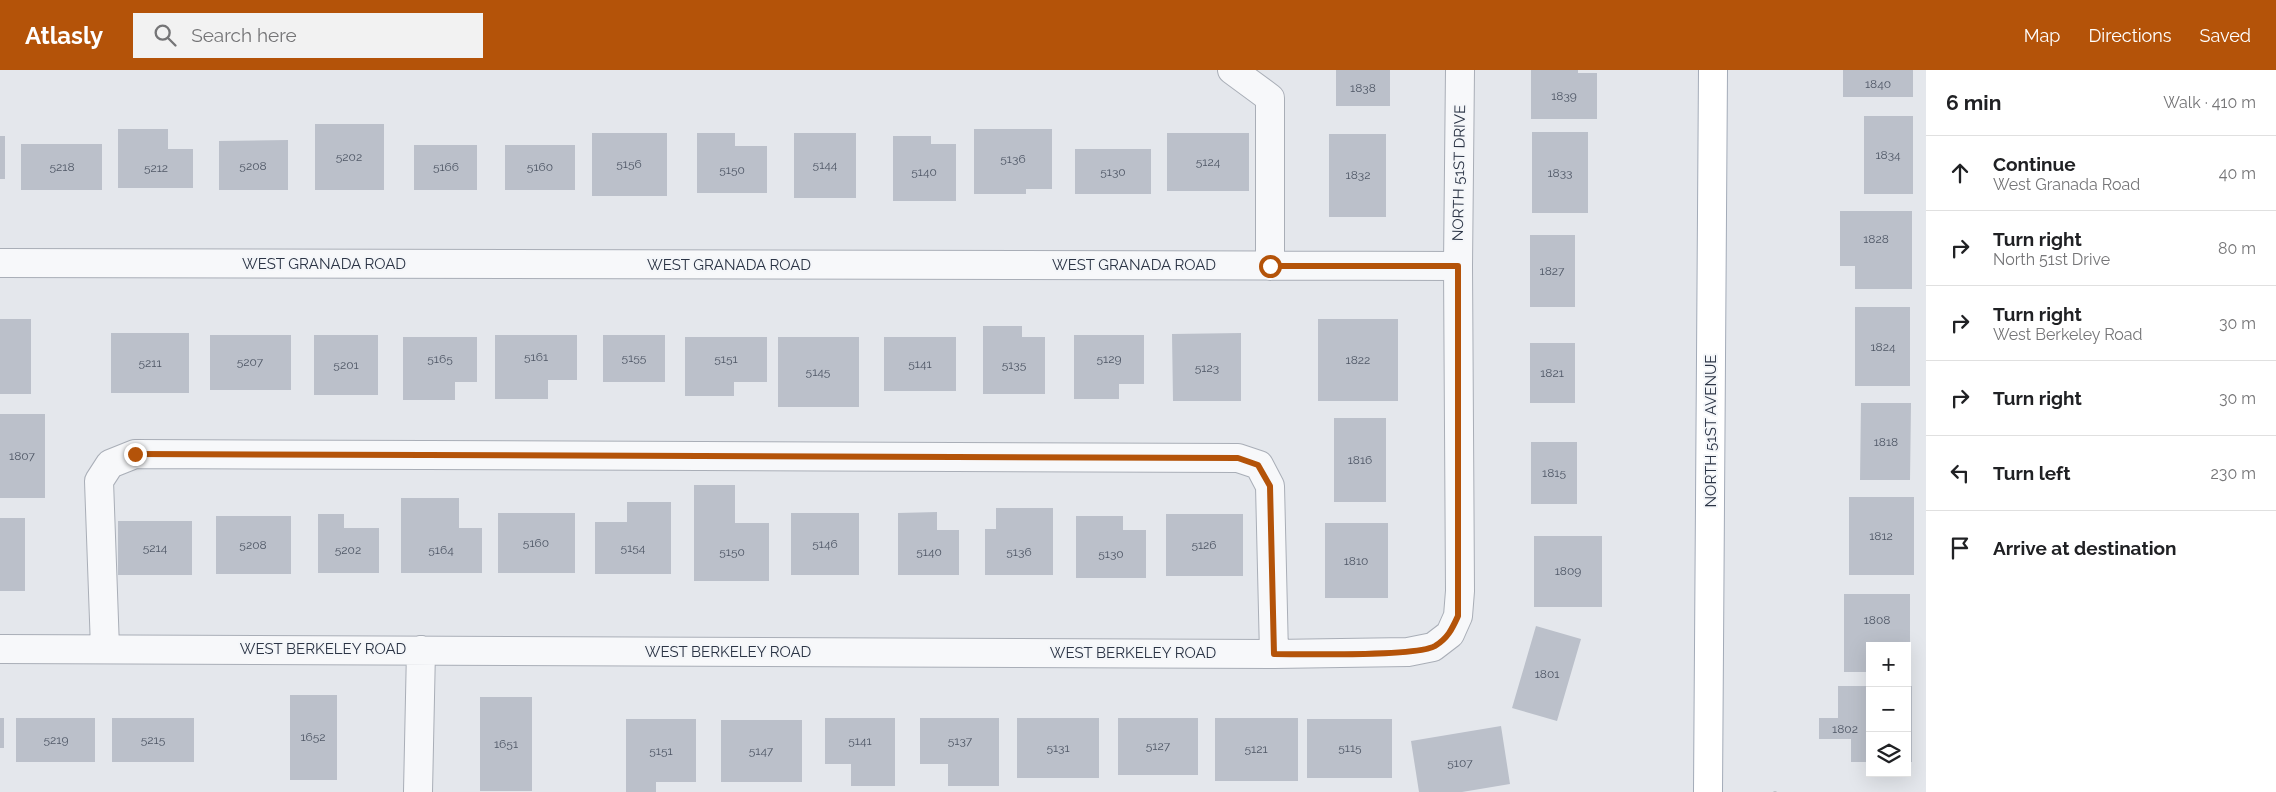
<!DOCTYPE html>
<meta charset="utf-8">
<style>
body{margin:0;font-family:Raleway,sans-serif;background:#f2f2f2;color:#202124}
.controls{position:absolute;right:15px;bottom:15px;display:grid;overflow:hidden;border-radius:0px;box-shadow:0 5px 20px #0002}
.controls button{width:45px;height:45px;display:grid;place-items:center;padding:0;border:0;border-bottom:1px solid #e0e0e0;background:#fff;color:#202124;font:25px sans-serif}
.stop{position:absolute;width:15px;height:15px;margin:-11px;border:4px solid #b45309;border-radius:50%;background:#fff}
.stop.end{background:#b45309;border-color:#fff;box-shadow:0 1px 5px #0008}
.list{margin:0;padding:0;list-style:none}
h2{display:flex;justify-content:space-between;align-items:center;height:65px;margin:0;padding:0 20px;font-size:21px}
h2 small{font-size:16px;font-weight:400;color:#757577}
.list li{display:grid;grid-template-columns:32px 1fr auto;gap:15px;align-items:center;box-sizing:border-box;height:75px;padding:0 20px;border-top:1px solid #e0e0e0}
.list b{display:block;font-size:19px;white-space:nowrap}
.list p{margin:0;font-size:16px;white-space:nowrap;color:#757577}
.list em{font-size:16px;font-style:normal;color:#757577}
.icon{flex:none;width:28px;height:28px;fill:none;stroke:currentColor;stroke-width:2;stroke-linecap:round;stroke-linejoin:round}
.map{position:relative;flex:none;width:1926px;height:722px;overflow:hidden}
header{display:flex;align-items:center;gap:30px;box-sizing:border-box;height:70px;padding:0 25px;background:#b45309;color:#fff}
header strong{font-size:24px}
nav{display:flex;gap:28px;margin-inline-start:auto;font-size:18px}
.search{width:350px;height:45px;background:#f2f2f2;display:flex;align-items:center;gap:12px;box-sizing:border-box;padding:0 18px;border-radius:0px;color:#757577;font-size:19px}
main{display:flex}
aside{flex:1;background:#fff}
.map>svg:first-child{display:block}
</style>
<header>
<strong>Atlasly</strong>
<div class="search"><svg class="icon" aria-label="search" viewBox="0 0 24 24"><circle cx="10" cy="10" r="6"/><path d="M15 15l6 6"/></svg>Search here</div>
<nav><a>Map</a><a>Directions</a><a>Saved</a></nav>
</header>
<main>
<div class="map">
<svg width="1926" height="722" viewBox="0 0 1926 722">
<rect width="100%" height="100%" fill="#e4e7ec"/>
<path fill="#bbc0ca" d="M1336,0h54v36h-54z
M1531,0h47v3h19v46h-66z
M1843,0h70v27h-70z
M1864,46h49v78h-49z
M315,54h69v66h-69z
M118,59h50v20h25v39h-75z
M974,59h78v60h-26v5h-52z
M1532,62h56v81h-56z
M592,63h75v63h-75z
M697,63h38v13h32v47h-70z
M794,63h62v65h-62z
M1167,63h82v58h-82z
M1329,64h57v83h-57z
M0,66h5v43h-5z
M893,66h38v8h25v57h-63z
M288,70v50h-69v-49z
M21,74h81v46h-81z
M414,75h63v45h-63z
M505,75h70v45h-70z
M1075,79h76v45h-76z
M1840,141h72v78h-57v-23h-15z
M1530,165h45v72h-45z
M1855,237h55v79h-55z
M0,249h31v75h-31z
M1318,249h80v82h-80z
M983,256h39v11h23v57h-62z
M111,263h78v60h-78z
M1241,263v68h-68l-1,-67z
M210,265h81v55h-81z
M314,265h64v60h-64z
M495,265h82v45h-29v19h-53z
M603,265h62v47h-62z
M1074,265h70v49h-25v15h-45z
M403,267h74v45h-22v18h-52z
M685,267h82v45h-33v14h-49z
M778,267h81v70h-81z
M884,267h72v54h-72z
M1530,273h45v60h-45z
M1861,333h50l-1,77h-50z
M0,344h45v84h-45z
M1334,348h52v84h-52z
M1531,372h46v62h-46z
M694,415h41v38h34v58h-75z
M1849,427h65v78h-65z
M401,428h58v30h23v45h-81z
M627,432h44v72h-76v-52h32z
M996,438h57v67h-68v-46h11z
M937,442v18h22v45h-61v-62z
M498,443h77v60h-77z
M791,443h68v62h-68z
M318,444h26v14h35v45h-61z
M1166,444h77v62h-77z
M216,446h75v58h-75z
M1076,446h47v14h23v48h-70z
M0,448h25v73h-25z
M118,451h74v54h-74z
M1325,453h63v75h-63z
M1534,466h68v71h-68z
M1844,524h66v78h-3v-26h-37v26h-26z
M1536,556l45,13 -24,82 -45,-13z
M1838,616h32v76h-19v-23h-32v-21h19z
M1907,616h5v76h-5z
M290,625h47v85h-47z
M480,627h52v94h-52z
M0,648h4v30h-4z
M16,648h79v44h-79z
M112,648h82v44h-82z
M825,648h70v68h-44v-22h-26z
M920,648h79v68h-51v-22h-28z
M1017,648h82v60h-82z
M1118,648h80v57h-80z
M1215,648h83v63h-83z
M626,649h70v63h-40v10h-30z
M1307,649h85v59h-85z
M721,650h81v62h-81z
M1501,656l9,58 -48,8h-43l-8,-51z"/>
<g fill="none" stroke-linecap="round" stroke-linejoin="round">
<g stroke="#a9aeb7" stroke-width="30">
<path id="minor" d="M1232,0l38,28v168
M0,193l1458,3
M105,578l-6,-167 11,-17 25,-10 1103,4 21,7 11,21 4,168
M0,579l1274,5 134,-2 25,-5 17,-13 8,-18 2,-25 -2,-325 2,-196
M418,722l3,-142"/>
</g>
<g stroke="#a3abb8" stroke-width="30">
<path id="major" d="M1708,722l5,-722"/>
</g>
<path stroke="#c2c5cb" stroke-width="3" stroke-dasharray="4 4" stroke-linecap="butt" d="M1775,722v-1"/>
<use href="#minor" stroke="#f7f8fa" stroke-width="28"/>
<use href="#major" stroke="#fff" stroke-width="28"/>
</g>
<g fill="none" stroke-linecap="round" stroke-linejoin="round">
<path stroke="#b45309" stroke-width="6" d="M135,384l1103,4 20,7 12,21 4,168c29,0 142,3 161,-8 13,-8 17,-17 23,-30v-350h-188"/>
</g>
<g text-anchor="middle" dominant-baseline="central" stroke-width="4" stroke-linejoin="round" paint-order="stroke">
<g font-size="12" fill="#4f5766">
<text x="1878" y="14">1840</text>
<text x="1363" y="18">1838</text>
<text x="1564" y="26">1839</text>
<text x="1888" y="85">1834</text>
<text x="349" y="87">5202</text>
<text x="1013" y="89">5136</text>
<text x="1208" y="92">5124</text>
<text x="629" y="94">5156</text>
<text x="825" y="95">5144</text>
<text x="253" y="96">5208</text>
<text x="62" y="97">5218</text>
<text x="446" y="97">5166</text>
<text x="540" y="97">5160</text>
<text x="156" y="98">5212</text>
<text x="732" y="100">5150</text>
<text x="924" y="102">5140</text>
<text x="1113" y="102">5130</text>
<text x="1560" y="103">1833</text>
<text x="1358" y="105">1832</text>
<text x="1876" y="169">1828</text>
<text x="1552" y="201">1827</text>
<text x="1883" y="277">1824</text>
<text x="536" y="287">5161</text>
<text x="634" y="288">5155</text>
<text x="440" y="289">5165</text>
<text x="726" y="289">5151</text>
<text x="1109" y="289">5129</text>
<text x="1358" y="290">1822</text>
<text x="250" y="292">5207</text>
<text x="150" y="293">5211</text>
<text x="920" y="294">5141</text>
<text x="346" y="295">5201</text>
<text x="1014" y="295">5135</text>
<text x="1207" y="298">5123</text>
<text x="818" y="302">5145</text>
<text x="1552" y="303">1821</text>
<text x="1886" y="372">1818</text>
<text x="22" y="386">1807</text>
<text x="1360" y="390">1816</text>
<text x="1554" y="403">1815</text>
<text x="1881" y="466">1812</text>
<text x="536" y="473">5160</text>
<text x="825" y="474">5146</text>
<text x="253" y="475">5208</text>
<text x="1204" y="475">5126</text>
<text x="155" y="478">5214</text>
<text x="633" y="478">5154</text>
<text x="348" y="480">5202</text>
<text x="441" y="480">5164</text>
<text x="732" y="482">5150</text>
<text x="929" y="482">5140</text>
<text x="1019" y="482">5136</text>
<text x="1111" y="484">5130</text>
<text x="1356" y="491">1810</text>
<text x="1568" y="501">1809</text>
<text x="1877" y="550">1808</text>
<text x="1547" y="604">1801</text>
<text x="1845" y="659">1802</text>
<text x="313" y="667">1652</text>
<text x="56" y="670">5219</text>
<text x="153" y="670">5215</text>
<text x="860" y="671">5141</text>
<text x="960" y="671">5137</text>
<text x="506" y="674">1651</text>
<text x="1158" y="676">5127</text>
<text x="1058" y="678">5131</text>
<text x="1350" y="678">5115</text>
<text x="1256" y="679">5121</text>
<text x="661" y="681">5151</text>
<text x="761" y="681">5147</text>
<text x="1460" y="693">5107</text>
</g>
<g font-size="15" fill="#2b3445" stroke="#f4f6f9">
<text transform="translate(1459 103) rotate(-89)">NORTH 51ST DRIVE</text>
<text x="324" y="194">WEST GRANADA ROAD</text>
<text x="729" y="195">WEST GRANADA ROAD</text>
<text x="1134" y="195">WEST GRANADA ROAD</text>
<text transform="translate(1711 361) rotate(-90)">NORTH 51ST AVENUE</text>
<text x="323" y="579">WEST BERKELEY ROAD</text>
<text x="728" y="582">WEST BERKELEY ROAD</text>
<text x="1133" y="583">WEST BERKELEY ROAD</text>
</g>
</g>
</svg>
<div class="controls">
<button>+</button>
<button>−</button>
<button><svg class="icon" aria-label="layers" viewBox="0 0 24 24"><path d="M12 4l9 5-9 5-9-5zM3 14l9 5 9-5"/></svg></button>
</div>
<div class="stop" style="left:1270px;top:196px"></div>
<div class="stop end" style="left:135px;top:384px"></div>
</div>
<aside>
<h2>6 min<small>Walk · 410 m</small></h2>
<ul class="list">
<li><svg class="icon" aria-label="ahead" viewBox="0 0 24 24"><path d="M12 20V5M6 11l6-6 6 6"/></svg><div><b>Continue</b><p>West Granada Road</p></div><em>40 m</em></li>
<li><svg class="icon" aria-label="right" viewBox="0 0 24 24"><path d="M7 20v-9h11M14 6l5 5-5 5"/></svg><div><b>Turn right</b><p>North 51st Drive</p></div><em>80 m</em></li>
<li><svg class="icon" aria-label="right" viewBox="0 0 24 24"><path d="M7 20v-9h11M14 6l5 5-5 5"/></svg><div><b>Turn right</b><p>West Berkeley Road</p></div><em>30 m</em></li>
<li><svg class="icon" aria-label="right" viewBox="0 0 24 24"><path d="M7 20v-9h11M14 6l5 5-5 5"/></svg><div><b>Turn right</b></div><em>30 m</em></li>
<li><svg class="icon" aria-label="left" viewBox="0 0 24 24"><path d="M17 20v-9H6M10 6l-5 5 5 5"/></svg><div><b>Turn left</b></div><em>230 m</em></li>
<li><svg class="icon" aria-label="arrive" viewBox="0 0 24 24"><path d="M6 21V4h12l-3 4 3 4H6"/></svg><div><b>Arrive at destination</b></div></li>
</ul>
</aside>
</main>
